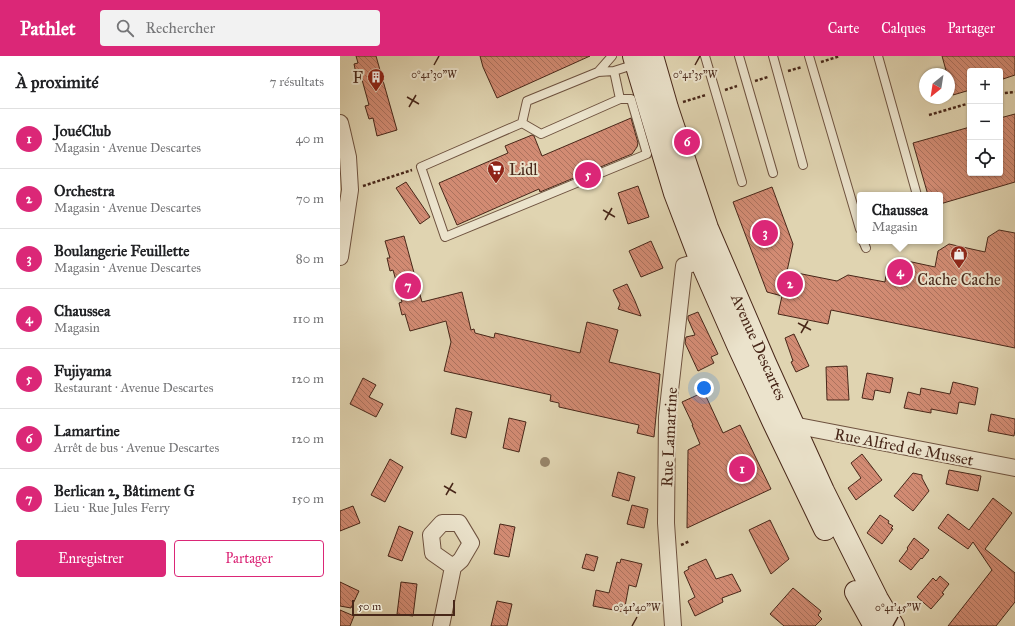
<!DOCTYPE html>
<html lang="fr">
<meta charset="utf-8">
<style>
body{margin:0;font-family:"IM FELL Great Primer",serif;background:#f2f2f2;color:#202124}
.controls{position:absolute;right:12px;top:12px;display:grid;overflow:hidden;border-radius:4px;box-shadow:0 1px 3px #0004}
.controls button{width:36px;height:36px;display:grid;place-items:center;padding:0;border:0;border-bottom:1px solid #e0e0e0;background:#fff;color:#202124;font:20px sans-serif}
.compass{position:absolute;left:579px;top:12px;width:36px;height:36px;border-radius:50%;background:#fff;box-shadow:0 1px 3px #0004;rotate:210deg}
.scale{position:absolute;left:12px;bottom:10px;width:103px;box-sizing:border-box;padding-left:4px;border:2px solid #482719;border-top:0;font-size:11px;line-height:14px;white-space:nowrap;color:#482719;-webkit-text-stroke:3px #ebe3cc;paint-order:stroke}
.you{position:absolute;left:364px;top:332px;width:14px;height:14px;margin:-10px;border:3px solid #fff;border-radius:50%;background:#1a73e8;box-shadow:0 0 0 6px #1a73e833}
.badge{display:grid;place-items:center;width:26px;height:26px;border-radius:50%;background:#db2777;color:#fff;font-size:13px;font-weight:700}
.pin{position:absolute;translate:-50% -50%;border:2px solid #fff;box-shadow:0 1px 4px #0006}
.popup{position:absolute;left:517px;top:136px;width:86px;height:52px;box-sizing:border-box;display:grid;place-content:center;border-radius:4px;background:#fff;filter:drop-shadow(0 1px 3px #0005);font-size:13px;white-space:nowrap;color:#757577}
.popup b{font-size:15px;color:#202124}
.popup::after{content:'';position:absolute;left:50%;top:100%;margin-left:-8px;border:8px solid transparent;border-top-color:#fff}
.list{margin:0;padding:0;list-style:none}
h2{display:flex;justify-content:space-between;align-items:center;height:52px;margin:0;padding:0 16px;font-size:17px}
h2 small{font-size:13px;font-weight:400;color:#757577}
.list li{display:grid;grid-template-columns:26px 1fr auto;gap:12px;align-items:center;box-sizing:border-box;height:60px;padding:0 16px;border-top:1px solid #e0e0e0}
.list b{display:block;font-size:15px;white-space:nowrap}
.list p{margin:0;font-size:13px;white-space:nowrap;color:#757577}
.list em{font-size:13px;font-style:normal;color:#757577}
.actions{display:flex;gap:8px;padding:12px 16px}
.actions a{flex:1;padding:9px 0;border:1px solid #db2777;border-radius:4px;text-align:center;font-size:14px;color:#db2777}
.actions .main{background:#db2777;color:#fff}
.icon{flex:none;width:22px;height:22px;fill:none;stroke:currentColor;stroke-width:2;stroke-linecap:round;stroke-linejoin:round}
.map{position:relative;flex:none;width:675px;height:570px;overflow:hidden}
header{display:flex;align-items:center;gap:24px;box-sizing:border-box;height:56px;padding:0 20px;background:#db2777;color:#fff}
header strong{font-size:19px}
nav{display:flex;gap:22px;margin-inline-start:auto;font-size:14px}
.search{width:280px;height:36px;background:#f2f2f2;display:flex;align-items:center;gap:10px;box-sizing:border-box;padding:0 14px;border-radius:4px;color:#757577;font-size:15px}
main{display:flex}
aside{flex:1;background:#fff}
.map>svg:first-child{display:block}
</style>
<header>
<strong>Pathlet</strong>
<div class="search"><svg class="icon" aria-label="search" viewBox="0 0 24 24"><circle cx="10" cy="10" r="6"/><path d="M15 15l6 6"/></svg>Rechercher</div>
<nav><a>Carte</a><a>Calques</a><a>Partager</a></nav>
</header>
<main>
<aside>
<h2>À proximité<small>7 résultats</small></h2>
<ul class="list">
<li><span class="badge">1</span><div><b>JouéClub</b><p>Magasin · Avenue Descartes</p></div><em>40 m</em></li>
<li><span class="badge">2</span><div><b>Orchestra</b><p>Magasin · Avenue Descartes</p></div><em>70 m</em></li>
<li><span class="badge">3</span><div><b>Boulangerie Feuillette</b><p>Magasin · Avenue Descartes</p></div><em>80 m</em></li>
<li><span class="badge">4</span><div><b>Chaussea</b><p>Magasin</p></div><em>110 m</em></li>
<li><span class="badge">5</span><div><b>Fujiyama</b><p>Restaurant · Avenue Descartes</p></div><em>120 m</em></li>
<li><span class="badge">6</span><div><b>Lamartine</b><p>Arrêt de bus · Avenue Descartes</p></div><em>120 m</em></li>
<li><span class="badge">7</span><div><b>Berlican 2, Bâtiment G</b><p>Lieu · Rue Jules Ferry</p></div><em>150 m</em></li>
</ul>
<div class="actions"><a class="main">Enregistrer</a><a>Partager</a></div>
</aside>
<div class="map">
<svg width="675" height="570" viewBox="0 0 675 570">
<defs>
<pattern id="building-back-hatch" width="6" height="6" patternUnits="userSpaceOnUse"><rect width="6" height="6" fill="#d28b73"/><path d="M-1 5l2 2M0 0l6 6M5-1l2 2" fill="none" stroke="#ac725e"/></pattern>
</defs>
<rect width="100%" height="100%" fill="#e0d4b1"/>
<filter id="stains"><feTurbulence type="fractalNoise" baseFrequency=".005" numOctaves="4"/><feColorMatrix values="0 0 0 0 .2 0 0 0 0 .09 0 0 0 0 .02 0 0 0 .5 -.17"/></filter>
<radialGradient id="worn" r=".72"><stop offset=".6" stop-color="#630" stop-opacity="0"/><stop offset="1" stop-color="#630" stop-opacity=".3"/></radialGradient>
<path fill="url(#building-back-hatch)" stroke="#482719" d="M16,0h20l21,74 -20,6 -4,-18 -4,1 -4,-13 4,-1 -8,-29 -4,2 -3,-14 4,-1z
M140,0h110l-93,42 -14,-31z
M602,0h73v19l-15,5v-9h-30v19l-17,5 -4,-15v-6h-2z
M675,58v68l-75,22v-9h-12l-15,-52 57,-16v46h30v-55z
M291,62l7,25 -1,4 -5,7 -92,38 -1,-3 -82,36 -18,-42 69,-30 -3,-7 27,-11 2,1 8,20z
M66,126l24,35 -10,7 -24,-36z
M298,130l11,31 -21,7 -10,-31z
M432,131l21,57 -6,27 50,10 11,-6 37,7 2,-16 11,-7 37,8 3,-16 11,-7 36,8 3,-15 11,-7 16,3v115l-184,-38 -3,14 -50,-10 4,-18 -15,-4 -34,-90z
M64,180l18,66 40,-10 9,38 3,-1 1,4 19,5 1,-5 85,20 7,-31 31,8 -9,32 51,12 -6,63 -17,-4 2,-8 -80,-18v-4l-9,-2 1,-6 -107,-24 7,-29 -5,-21 -36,10 -5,-17 -3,1 -3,-12 3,-1 -9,-32 -3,1 -3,-13h3l-5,-17z
M311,185l12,27 -22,9 -12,-26z
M287,228l8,17 6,15 -23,-7 2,-5 -7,-14z
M358,256l20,42 -7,3 3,6 -16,8 -13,-28 1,-6 9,-2 -7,-16v-3z
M454,278l15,32 -13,6 -5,-10 2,-1 -8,-23z
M507,310l2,34h-22l-1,-33z
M527,317l26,5 -3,15 -15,-3 -2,10 -11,-2z
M23,322l13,7 -7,12 14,7 -7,13 -26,-13z
M613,326l25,6 -3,17 -16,-3 -2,12 -26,-5v4l-27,-5 4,-16 12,3 1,-7 29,6z
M364,336l19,41 17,-8 31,64 -84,39 1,-78 12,-6 -8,-19h1l-11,-23z
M116,352l16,4 -6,26 -15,-4z
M651,358l24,5v11l-1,6 -26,-5z
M169,362l17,4 -7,30 -16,-4z
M522,398l20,26 -26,20 -8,-12 13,-10 -10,-15z
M50,403l13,8 -18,35 -14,-7z
M609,414l32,6 -3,15 -32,-7z
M278,416l17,5 -6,24 -17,-5z
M573,417l9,2v3l7,13 -16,20 -19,-15z
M653,442l19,15 -27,36 30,24v29l-19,24h-48l44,-56 -19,-28 -5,7 -30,-21 10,-14 21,16z
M292,449l16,4 -4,19 -17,-4z
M13,450l7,17 -20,8v-20z
M540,459l9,6 -1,2 5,3 -2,2 2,1 -11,15 -15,-11z
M430,464l19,39 -18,15 -22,-44z
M160,468l15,3 -6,30 -15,-3z
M59,470l14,6 -11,29 -14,-5z
M574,482l15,12 -7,9 -1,-1 -10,12 -12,-9 9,-12 -1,-1z
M246,498l12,3 -4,14 -12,-3z
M281,503l21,5 -6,23 -7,-2 -5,27 -31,-6 3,-16 13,3 8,-31 3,1z
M366,503l10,20 16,-5 9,17 -19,7 1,4 -28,14 -7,-15 7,-4 -11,-25 5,-3 -1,-2z
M600,520l9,8 -7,9 2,1 -13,15 -14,-12 16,-19 3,3z
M0,526l19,9 -8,17 -11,-2z
M61,526l16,2 -4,32 -16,-2z
M453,532l28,23 -3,4 4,4 -7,7h-31l-14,-12z
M157,545l15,3 -5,22h-16z
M0,554l14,6 -4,10h-10z"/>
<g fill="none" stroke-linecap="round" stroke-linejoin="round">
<g stroke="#6e523f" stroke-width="10">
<path id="lane" d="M365,0l37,126
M399,0l34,117
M433,0l30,109
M469,0l51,173
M538,0l39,139
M274,15l22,-7
M258,16l14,-16
M182,67l-101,44 24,70 202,-83 -16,-55h-11l-79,35 -19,-11 5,-22 71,-29 16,-1 6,28
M523,185l3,7"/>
</g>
<g stroke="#6e523f" stroke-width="18">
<path id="street" d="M0,67l2,8 6,26 2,33 -10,67
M453,369l222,43
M101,570l12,-59 8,-7 10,-17 -12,-20h-17l-11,12 2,18 20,14
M333,570l-7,-103 1,-106 17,-151 17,-5"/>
</g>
<g stroke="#482719" stroke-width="24">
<path id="secondary" d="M294,0l41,137 26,68 37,84 36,78 51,106
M312,0l15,52 40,120 58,135 58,128 54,108 16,27
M516,536l19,34"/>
</g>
<path stroke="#482719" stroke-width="2.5" stroke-dasharray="3 2" stroke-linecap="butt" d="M481,6l19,-6
M448,15l14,-4
M415,25l13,-4
M385,34l12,-4
M660,38l4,-1 11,-1
M343,46l23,-7
M589,59l41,-12
M23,130l49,-16
M341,489l9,-4"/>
<use href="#lane" stroke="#ebe3cc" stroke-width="8"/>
<use href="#street" stroke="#ebe3cc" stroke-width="16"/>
<use href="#secondary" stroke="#ebe3cc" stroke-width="22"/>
</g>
<circle fill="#98856a" cx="205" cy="406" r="5"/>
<path fill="none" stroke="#482719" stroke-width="1.5" d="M94,9l5,-9M355,9l5,-9M67,41l12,7M69,51l7,-12M263,154l12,7M265,164l7,-12M458,267l13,7M461,277l7,-12M104,430l12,7M106,439l7,-12M292,570l5,-9M553,570l5,-9"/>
<defs>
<g id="building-pin" transform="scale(0.9)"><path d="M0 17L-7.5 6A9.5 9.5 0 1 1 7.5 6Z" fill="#8f2418" stroke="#ebe3cc"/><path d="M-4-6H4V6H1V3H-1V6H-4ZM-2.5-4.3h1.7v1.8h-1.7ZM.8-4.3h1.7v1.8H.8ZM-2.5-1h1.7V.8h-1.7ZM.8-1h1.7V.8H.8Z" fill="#fff"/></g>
<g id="supermarket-pin" transform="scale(0.9)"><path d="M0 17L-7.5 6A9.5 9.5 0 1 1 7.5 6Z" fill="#8f2418" stroke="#ebe3cc"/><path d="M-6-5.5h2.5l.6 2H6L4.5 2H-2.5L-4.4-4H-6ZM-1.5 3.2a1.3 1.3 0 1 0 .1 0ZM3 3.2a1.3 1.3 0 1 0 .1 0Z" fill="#fff"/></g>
<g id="shop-pin" transform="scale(0.9)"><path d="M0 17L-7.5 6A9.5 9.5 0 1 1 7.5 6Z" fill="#8f2418" stroke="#ebe3cc"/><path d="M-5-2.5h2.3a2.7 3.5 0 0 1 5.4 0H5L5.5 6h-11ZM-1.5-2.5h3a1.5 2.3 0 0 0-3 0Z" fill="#fff"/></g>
</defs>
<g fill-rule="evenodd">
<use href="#building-pin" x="36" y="21"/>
<use href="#supermarket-pin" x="156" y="113"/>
<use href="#shop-pin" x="619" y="198"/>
</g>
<g text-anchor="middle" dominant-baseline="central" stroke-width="4" stroke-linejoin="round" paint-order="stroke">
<g font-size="16" fill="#482719" stroke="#ebe3cc" text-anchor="end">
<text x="23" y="21">F</text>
<text x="169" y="113" text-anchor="start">Lidl</text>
<text x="619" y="223" text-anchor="middle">Cache Cache</text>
</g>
<g font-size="16" fill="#482719" stroke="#ebe3cc">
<text transform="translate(419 291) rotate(66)">Avenue Descartes</text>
<text transform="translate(329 381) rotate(-87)">Rue Lamartine</text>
<text transform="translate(564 391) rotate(11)">Rue Alfred de Musset</text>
</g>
</g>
<g font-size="10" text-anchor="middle" fill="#482719" stroke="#ebe3cc" stroke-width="4" stroke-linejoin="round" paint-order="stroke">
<text x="94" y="22">0°41'30"W</text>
<text x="355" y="22">0°41'35"W</text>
<text x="297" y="555">0°41'40"W</text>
<text x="558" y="555">0°41'45"W</text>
</g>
<rect width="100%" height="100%" filter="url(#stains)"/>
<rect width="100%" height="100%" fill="url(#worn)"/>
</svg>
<div class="controls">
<button>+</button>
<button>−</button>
<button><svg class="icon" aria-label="locate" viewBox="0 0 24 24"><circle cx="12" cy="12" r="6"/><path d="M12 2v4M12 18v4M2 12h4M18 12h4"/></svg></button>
</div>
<svg class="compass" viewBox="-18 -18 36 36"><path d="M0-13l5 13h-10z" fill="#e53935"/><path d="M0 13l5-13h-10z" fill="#757577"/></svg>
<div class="scale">50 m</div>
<div class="you"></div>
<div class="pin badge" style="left:402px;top:413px">1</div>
<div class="pin badge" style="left:450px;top:228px">2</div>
<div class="pin badge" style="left:425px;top:177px">3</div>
<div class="pin badge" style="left:560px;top:216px">4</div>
<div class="popup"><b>Chaussea</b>Magasin</div>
<div class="pin badge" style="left:248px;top:119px">5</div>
<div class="pin badge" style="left:347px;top:86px">6</div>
<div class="pin badge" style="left:68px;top:230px">7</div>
</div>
</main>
